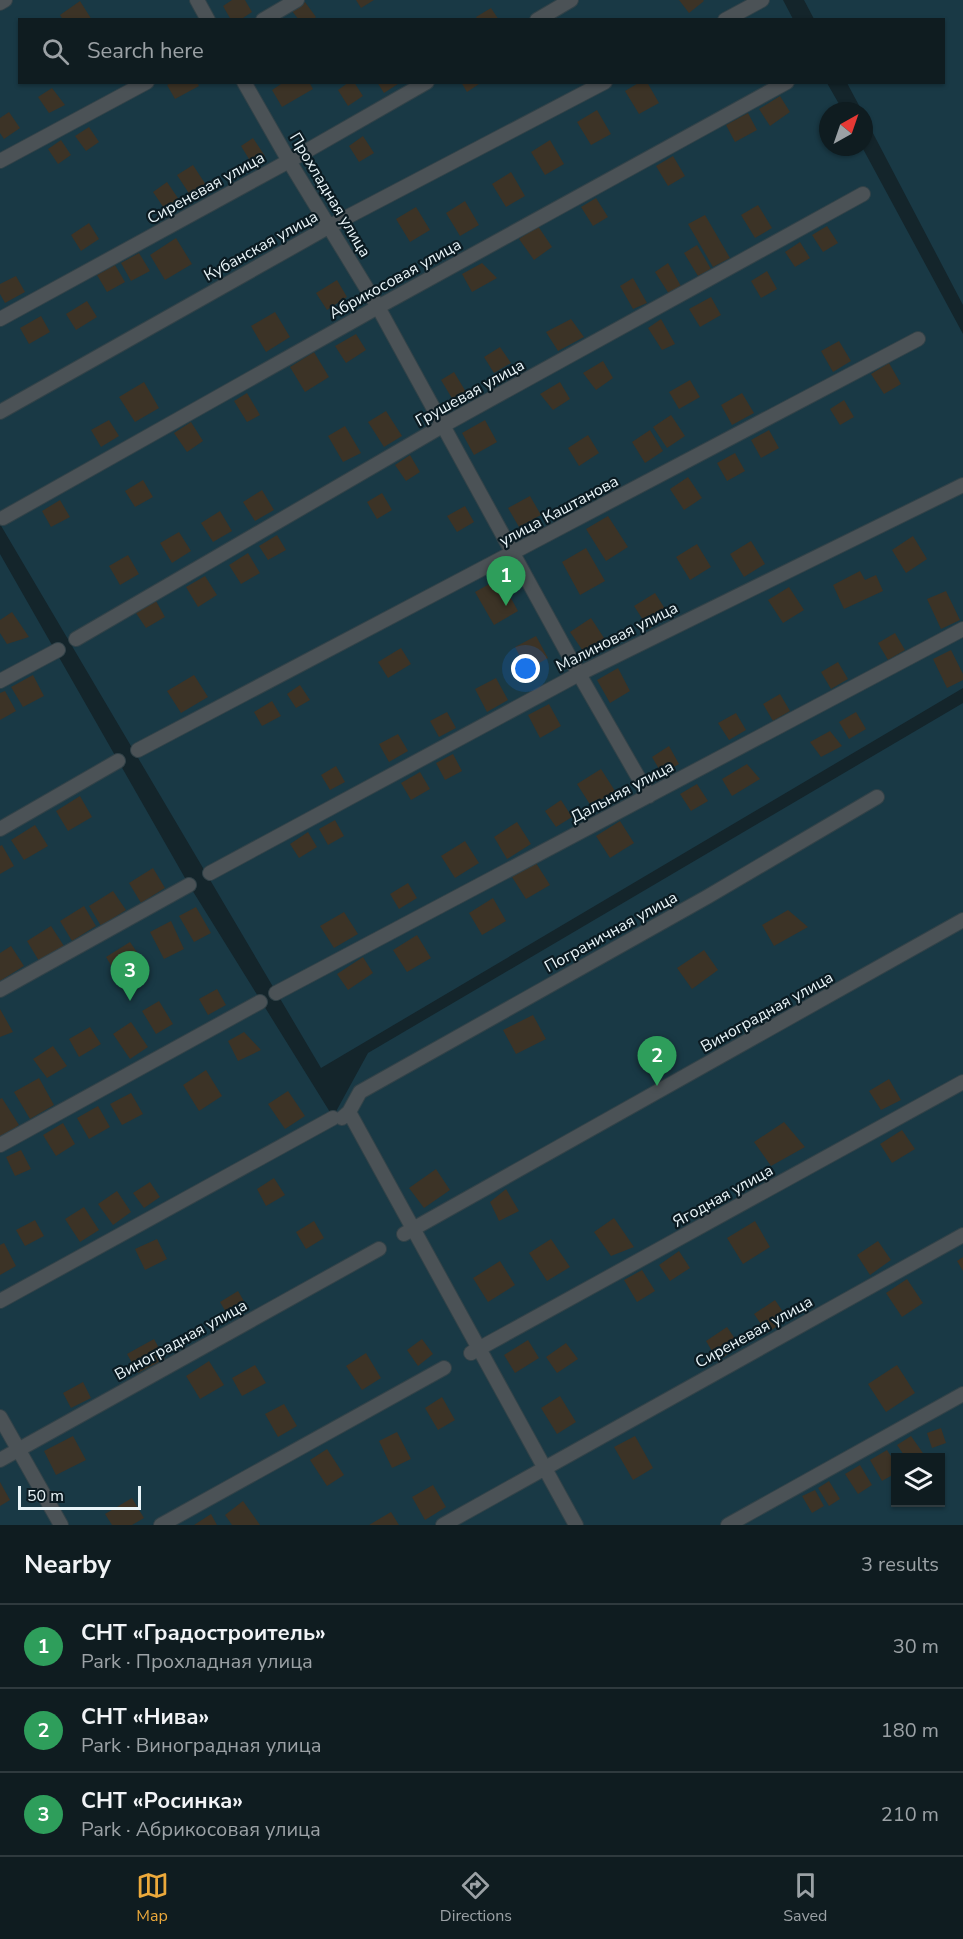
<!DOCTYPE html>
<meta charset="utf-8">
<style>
body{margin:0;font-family:"Nunito Sans",sans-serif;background:#182529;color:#f1f3f6}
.controls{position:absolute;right:18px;bottom:18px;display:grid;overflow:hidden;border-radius:0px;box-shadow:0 2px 4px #0004}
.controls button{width:54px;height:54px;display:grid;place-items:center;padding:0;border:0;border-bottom:2px solid #2f3a3e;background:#0f1c20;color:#f1f3f6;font:30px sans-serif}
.compass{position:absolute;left:819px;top:102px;width:54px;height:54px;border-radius:50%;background:#0f1c20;box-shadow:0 2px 4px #0004;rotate:40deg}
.scale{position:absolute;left:18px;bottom:15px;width:123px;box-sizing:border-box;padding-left:6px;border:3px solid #e9f4f8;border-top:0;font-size:16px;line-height:21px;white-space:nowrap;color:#e9f4f8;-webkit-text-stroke:4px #0b1b22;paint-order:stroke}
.you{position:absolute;left:526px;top:669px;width:21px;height:21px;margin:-15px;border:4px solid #fff;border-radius:50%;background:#1a73e8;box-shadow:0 0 0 9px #1a73e833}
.badge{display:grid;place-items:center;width:39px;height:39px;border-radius:50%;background:#eca93b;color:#fff;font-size:20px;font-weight:700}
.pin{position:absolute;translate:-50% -50px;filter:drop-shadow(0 2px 3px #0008)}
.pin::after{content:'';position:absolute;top:32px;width:21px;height:18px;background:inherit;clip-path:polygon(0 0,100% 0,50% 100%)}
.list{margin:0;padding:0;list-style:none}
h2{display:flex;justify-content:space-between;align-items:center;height:78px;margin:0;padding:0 24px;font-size:26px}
h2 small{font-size:20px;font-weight:400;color:#9ba1a5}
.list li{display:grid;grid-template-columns:39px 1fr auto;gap:18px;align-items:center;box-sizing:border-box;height:84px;padding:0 24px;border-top:2px solid #2f3a3e}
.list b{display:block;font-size:22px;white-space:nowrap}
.list p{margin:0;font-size:20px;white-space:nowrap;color:#9ba1a5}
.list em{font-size:20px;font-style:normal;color:#9ba1a5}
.icon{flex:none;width:33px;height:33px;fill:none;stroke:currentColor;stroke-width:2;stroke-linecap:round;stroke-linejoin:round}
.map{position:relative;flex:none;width:963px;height:1525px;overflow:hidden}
.search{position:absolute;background:#0f1c20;box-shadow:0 2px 4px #0004;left:18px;right:18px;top:18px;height:66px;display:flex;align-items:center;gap:15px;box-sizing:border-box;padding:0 21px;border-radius:0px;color:#9ba1a5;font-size:22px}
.sheet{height:330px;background:#0f1c20}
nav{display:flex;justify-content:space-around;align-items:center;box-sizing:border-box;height:84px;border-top:2px solid #2f3a3e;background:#0f1c20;font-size:16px;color:#9ba1a5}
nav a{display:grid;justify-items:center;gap:3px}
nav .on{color:#eca93b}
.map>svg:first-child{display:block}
</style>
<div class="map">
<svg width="963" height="1525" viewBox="0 0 963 1525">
<rect width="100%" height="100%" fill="#14252b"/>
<path fill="#193945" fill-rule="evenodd" d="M0,0h783l10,19 -773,1v62l807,1 16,28h-15v36h34l101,187v354l-642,380 -321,-544z
M804,0h159v305l-99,-189v-5h-2l-15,-28 97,-1v-62l-130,-1z
M0,554l189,331 144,232 35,-64 595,-350v822h-963zM896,1458h44v44h-44z"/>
<path fill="#3c3326" d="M232,0h13l7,12 -12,8h-9l-8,-14z
M356,0h18l-13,8z
M679,0h24l1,1 -15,12z
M80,1l12,19h-29l-3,-5z
M305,2l11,15 -3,3h-14l-7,-9z
M491,8l8,12h-21l-2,-3z
M173,82h24l2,4 -24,13 -8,-14z
M284,82h25l4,7 -31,18 -10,-17z
M349,82h5l9,14 -15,10 -10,-16z
M377,82h24l-17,11z
M461,82h21l-15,10z
M640,82h7l12,21 -20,11 -14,-23z
M52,88l13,17 -16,8 -11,-16z
M780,96l10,16 -20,14 -11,-17z
M597,110l14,24 -20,11 -14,-23z
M9,112l11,16 -16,11 -4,-6v-15z
M748,113l9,17 -22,12 -9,-17z
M89,127l10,15 -13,9 -11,-15z
M363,136l11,17 -15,9 -10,-16z
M253,138l12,18 -13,8 -11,-18z
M61,140l10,15 -13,9 -10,-15z
M550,140l14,24 -19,11 -14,-23z
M673,156l12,20 -17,10 -12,-20z
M193,165l15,23 -16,10 -15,-23z
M511,172l14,24 -19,11 -14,-23z
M167,182l15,22 -14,10 -15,-22z
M596,198l12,19 -15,9 -12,-19z
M465,201l14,24 -19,11 -14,-23z
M758,205l14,23 -17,10 -14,-23z
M416,207l14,23 -20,12 -14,-23z
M705,215l25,43 -17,9 -25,-43z
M89,223l10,16 -18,12 -10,-16z
M538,226l14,21 -18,13 -15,-21z
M827,226l11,17 -15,9 -11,-17z
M176,238l16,26 -27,16 -15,-25z
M800,242l10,16 -15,9 -10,-15z
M697,245l14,24 -13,7 -14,-23z
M139,253l11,18 -19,10 -10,-18z
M482,263l15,15 -25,14 -10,-18z
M668,263l14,25 -13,6 -14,-22z
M115,265l10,17 -18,10 -10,-17z
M767,271l10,18 -16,9 -10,-17z
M16,276l9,16 -20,11 -5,-9v-10z
M633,278l14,25 -14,6 -13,-23z
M337,280l10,17 -20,13 -11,-17z
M711,297l10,18 -21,12 -11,-18z
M87,301l10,16 -21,13 -10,-16z
M275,312l15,25 -24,15 -15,-26z
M41,316l9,16 -21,12 -9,-16z
M571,319l13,18 -26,14 -12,-19z
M661,319l14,25 -13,6 -14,-22z
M356,334l10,16 -20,13 -11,-17z
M839,341l12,20 -18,11 -12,-21z
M500,347l11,16 -17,10 -10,-16z
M314,352l15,25 -24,15 -15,-25z
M603,361l10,17 -17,12 -13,-17z
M889,363l12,21 -17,10 -13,-20z
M454,372l12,20 -13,8 -12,-20z
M690,380l10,17 -21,12 -10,-17z
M144,382l15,26 -24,14 -16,-25z
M560,382l10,17 -17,11 -13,-16z
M247,393l13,22 -13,7 -13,-21z
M742,393l12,20 -22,12 -11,-20z
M844,400l10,17 -14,8 -10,-16z
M386,411l16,25 -18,11 -16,-25z
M671,415l14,21 -18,12 -14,-21z
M109,420l10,16 -18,11 -10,-17z
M485,420l12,22 -23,13 -12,-22z
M191,422l12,19 -16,11 -13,-19z
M345,426l16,27 -18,9 -15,-26z
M650,430l13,21 -18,12 -13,-21z
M769,430l10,18 -18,10 -10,-18z
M588,435l11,18 -20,13 -11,-18z
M735,453l10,18 -18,10 -10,-18z
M410,455l10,17 -14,9 -11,-16z
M688,477l14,21 -18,12 -14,-21z
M143,480l10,17 -18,10 -10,-16z
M262,490l12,20 -19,11 -12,-19z
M382,493l10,17 -15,9 -10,-17z
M530,496l11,19 -22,12 -11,-19z
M60,500l10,17 -19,10 -9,-16z
M465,506l9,16 -17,10 -10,-16z
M220,511l12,20 -19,11 -12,-19z
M608,516l20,31 -22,14 -20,-32z
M179,532l12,19 -19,12 -12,-20z
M277,535l9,15 -18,10 -9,-14z
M913,536l14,23 -21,14 -14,-23z
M751,541l14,23 -21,13 -14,-23z
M697,544l14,23 -21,13 -14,-23z
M586,548l19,33 -25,14 -18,-33z
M248,553l12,20 -19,11 -12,-19z
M128,555l11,19 -19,11 -11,-19z
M860,571l5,9 11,-5 7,16 -39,18 -11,-24z
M205,576l12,19 -19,12 -12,-20z
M500,578l18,33 -24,14 -19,-33z
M789,587l15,23 -21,13 -15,-23z
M946,591l14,29 -19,9 -14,-30z
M655,593l14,22 -20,14 -15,-23z
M156,601l9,16 -19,11 -10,-15z
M12,612l17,25 -22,7 -7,-11v-13z
M591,618l15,23 -21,13 -15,-22z
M895,633l10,17 -17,10 -10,-17z
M536,636l12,22 -21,12 -12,-23z
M401,648l10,16 -23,14 -10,-16z
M951,650l12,24v6l-16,8 -14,-29z
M838,662l10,17 -17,10 -10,-17z
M618,668l12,23 -20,12 -13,-23z
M33,675l11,21 -21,11 -12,-20z
M194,675l14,22 -27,16 -14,-22z
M496,678l12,22 -21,12 -12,-23z
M300,685l10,15 -14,8 -9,-14z
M5,691l11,20 -16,9v-27z
M780,694l10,17 -17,10 -10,-17z
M272,701l9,15 -19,10 -8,-14z
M549,704l12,22 -21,12 -12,-23z
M447,712l9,16 -17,9 -9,-16z
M856,712l10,17 -17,10 -10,-17z
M736,713l10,17 -17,10 -11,-17z
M830,731l12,15 -21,11 -11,-15z
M398,734l10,17 -19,11 -10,-18z
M669,746l10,18 -17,10 -10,-17z
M453,754l9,17 -17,9 -9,-17z
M747,764l13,15 -28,17 -10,-17z
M336,766l9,16 -15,8 -9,-15z
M601,769l14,22 -24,15 -14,-22z
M420,772l10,17 -19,11 -10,-17z
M697,784l11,17 -17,10 -11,-17z
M80,796l12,21 -24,14 -12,-20z
M561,800l11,17 -16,10 -11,-16z
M335,820l9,16 -16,9 -9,-16z
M620,821l14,22 -24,15 -14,-22z
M517,822l14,22 -24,15 -13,-22z
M35,825l13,21 -24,14 -13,-20z
M308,832l9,15 -18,11 -9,-14z
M465,841l14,22 -24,15 -14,-22z
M2,845l12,21 -14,8v-28z
M536,863l14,22 -24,14 -14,-22z
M153,868l12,20 -24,15 -12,-20z
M408,883l9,15 -18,11 -9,-15z
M113,891l13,19 -25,16 -12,-20z
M493,898l13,23 -24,14 -13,-22z
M84,906l12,20 -24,15 -12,-20z
M196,907l15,26 -17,9 -15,-26z
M788,910l20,17 -34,19 -12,-21z
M344,912l14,22 -24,14 -14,-22z
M171,921l13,28 -20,10 -14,-27z
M51,926l13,20 -25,15 -12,-20z
M417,935l14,23 -24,14 -14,-22z
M130,942l13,19 -25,16 -12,-20z
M11,946l13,20 -24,15v-28z
M704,950l14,20 -26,19 -15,-21z
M363,957l10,16 -25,17 -11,-16z
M217,989l9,16 -18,10 -9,-16z
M159,1001l14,23 -17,10 -14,-23z
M0,1009l13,23 -13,5z
M533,1015l13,24 -30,15 -13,-24z
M131,1022l17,25 -18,12 -17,-25z
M90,1027l11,17 -22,13 -10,-18z
M244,1032l17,18 -23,11 -10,-20z
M53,1046l14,20 -20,12 -14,-19z
M206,1070l16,26 -23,15 -16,-26z
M39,1078l15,27 -24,14 -16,-27z
M889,1079l12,21 -20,10 -12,-19z
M288,1091l17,25 -20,13 -17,-25z
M131,1093l12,21 -21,11 -12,-21z
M2,1098l17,27 -19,13v-39z
M98,1106l12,21 -21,12 -12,-21z
M784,1122l21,25 -34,19 -17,-24z
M63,1123l12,21 -19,12 -13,-21z
M902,1130l13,19 -23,14 -12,-19z
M21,1150l10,19 -16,7 -9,-19z
M436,1169l14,21 -26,18 -15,-20z
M274,1178l11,17 -19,11 -9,-17z
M150,1182l10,15 -16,11 -11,-15z
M506,1189l13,22 -20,10 -9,-19z
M117,1191l14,21 -18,13 -15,-21z
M84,1207l15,23 -19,12 -15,-23z
M614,1218l20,29 -23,9 -17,-24z
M35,1220l9,16 -19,10 -9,-16z
M314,1221l10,17 -18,11 -10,-17z
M755,1221l15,26 -27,17 -16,-26z
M157,1239l10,20 -22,11 -10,-21z
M551,1239l19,28 -23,14 -18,-28z
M878,1241l13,19 -21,15 -13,-20z
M4,1243l12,23 -16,9v-30z
M679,1251l11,17 -20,13 -11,-16z
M963,1257v14l-6,-10z
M500,1261l15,24 -27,17 -15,-24z
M642,1270l13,21 -18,11 -13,-22z
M907,1279l16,24 -21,14 -16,-24z
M238,1291l10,17 -18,11 -10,-17z
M775,1300l13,19 -21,14 -13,-19z
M727,1327l13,19 -22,15 -12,-20z
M154,1339l11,20 -27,14 -11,-19z
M422,1339l11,15 -15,12 -11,-16z
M528,1340l11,18 -24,15 -11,-18z
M566,1343l12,16 -21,14 -11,-16z
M366,1353l15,25 -19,12 -16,-24z
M209,1361l15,24 -24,14 -14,-23z
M255,1365l11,18 -24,13 -10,-18z
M897,1365l18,28 -29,19 -18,-28z
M83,1382l8,16 -20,10 -8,-15z
M560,1396l16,26 -19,12 -16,-26z
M442,1397l13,23 -17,10 -13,-22z
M284,1404l13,22 -19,11 -13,-23z
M941,1428l5,15 -14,5 -5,-15z
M397,1432l14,27 -19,9 -13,-27z
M73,1436l13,24 -30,15 -12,-24z
M635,1436l18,32 -20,12 -19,-33z
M911,1436l14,20 -2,2h-17l-9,-13z
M327,1449l17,26 -17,11 -17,-26z
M887,1450l9,14v9l-14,8 -12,-21z
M860,1465l12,20 -14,9 -13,-20z
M829,1481l11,18 -11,7 -11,-18z
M0,1482l10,18 -10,6z
M433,1485l13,22 -21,13 -13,-23z
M815,1490l9,16 -12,7 -10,-17z
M132,1498l12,20 -12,7h-20l-7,-11z
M243,1501l17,24h-28l-7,-10z
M391,1512l8,13h-30z
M211,1514l6,11h-23z"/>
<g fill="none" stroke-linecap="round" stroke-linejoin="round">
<g stroke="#324248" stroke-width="16">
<path id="minor" d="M197,0l11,20
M0,3l5,-3
M263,20l34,-20
M537,20l34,-20
M725,20l37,-20
M244,82l45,79 89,146 201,367 70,122
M0,161l147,-79
M0,319l289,-158 138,-79
M0,412l330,-186 275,-144
M3,518l375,-211 409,-225
M76,639l368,-214 419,-231
M0,681l58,-31
M138,750l780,-411
M0,829l118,-68
M210,873l369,-199 384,-189
M0,990l189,-105
M276,993l687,-364
M349,1112l227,413
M342,1118l7,-6 11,-20 347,-195 170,-100
M0,1145l260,-143
M404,1234l559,-314
M0,1301l333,-183
M471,1353l492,-271
M0,1417l61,108
M0,1460l379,-211
M161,1525l283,-157
M443,1525l520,-290
M728,1525l235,-131"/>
</g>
<use href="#minor" stroke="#4b5256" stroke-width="14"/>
</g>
<g text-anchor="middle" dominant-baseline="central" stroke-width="4.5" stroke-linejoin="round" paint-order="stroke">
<g font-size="16" fill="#e9f4f8" stroke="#0b1b22">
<text transform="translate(206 188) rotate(-29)">Сиреневая улица</text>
<text transform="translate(330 195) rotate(59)">Прохладная улица</text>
<text transform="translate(261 246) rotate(-29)">Кубанская улица</text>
<text transform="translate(395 279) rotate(-29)">Абрикосовая улица</text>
<text transform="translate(470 393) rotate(-29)">Грушевая улица</text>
<text transform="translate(559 511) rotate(-28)">улица Каштанова</text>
<text transform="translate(617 637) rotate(-27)">Малиновая улица</text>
<text transform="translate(622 792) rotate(-28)">Дальняя улица</text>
<text transform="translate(611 932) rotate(-29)">Пограничная улица</text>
<text transform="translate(767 1012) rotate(-29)">Виноградная улица</text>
<text transform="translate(723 1196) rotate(-29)">Ягодная улица</text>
<text transform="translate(754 1332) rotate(-29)">Сиреневая улица</text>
<text transform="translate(181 1340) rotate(-29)">Виноградная улица</text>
</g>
</g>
</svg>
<div class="controls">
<button><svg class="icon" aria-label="layers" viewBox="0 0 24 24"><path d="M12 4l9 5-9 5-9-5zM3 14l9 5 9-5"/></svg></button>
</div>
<svg class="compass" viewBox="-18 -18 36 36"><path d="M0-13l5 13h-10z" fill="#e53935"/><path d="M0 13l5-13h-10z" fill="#9ba1a5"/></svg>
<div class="scale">50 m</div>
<div class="you"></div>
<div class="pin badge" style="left:506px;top:606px;background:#2e9e5b">1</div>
<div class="pin badge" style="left:657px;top:1086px;background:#2e9e5b">2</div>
<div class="pin badge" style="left:130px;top:1001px;background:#2e9e5b">3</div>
<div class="search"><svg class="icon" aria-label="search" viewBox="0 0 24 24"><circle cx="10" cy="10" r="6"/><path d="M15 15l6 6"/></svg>Search here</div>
</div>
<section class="sheet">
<h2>Nearby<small>3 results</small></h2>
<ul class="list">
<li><span class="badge" style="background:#2e9e5b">1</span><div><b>СНТ «Градостроитель»</b><p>Park · Прохладная улица</p></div><em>30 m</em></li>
<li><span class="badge" style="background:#2e9e5b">2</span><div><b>СНТ «Нива»</b><p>Park · Виноградная улица</p></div><em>180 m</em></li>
<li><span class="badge" style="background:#2e9e5b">3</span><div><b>СНТ «Росинка»</b><p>Park · Абрикосовая улица</p></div><em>210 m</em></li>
</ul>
</section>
<nav>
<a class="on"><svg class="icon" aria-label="map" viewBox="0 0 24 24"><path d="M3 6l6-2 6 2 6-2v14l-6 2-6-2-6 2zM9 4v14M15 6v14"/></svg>Map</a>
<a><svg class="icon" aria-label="directions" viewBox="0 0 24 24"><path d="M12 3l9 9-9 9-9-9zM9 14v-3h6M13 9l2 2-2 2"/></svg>Directions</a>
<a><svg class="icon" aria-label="saved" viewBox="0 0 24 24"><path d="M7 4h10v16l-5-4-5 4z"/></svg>Saved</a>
</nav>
